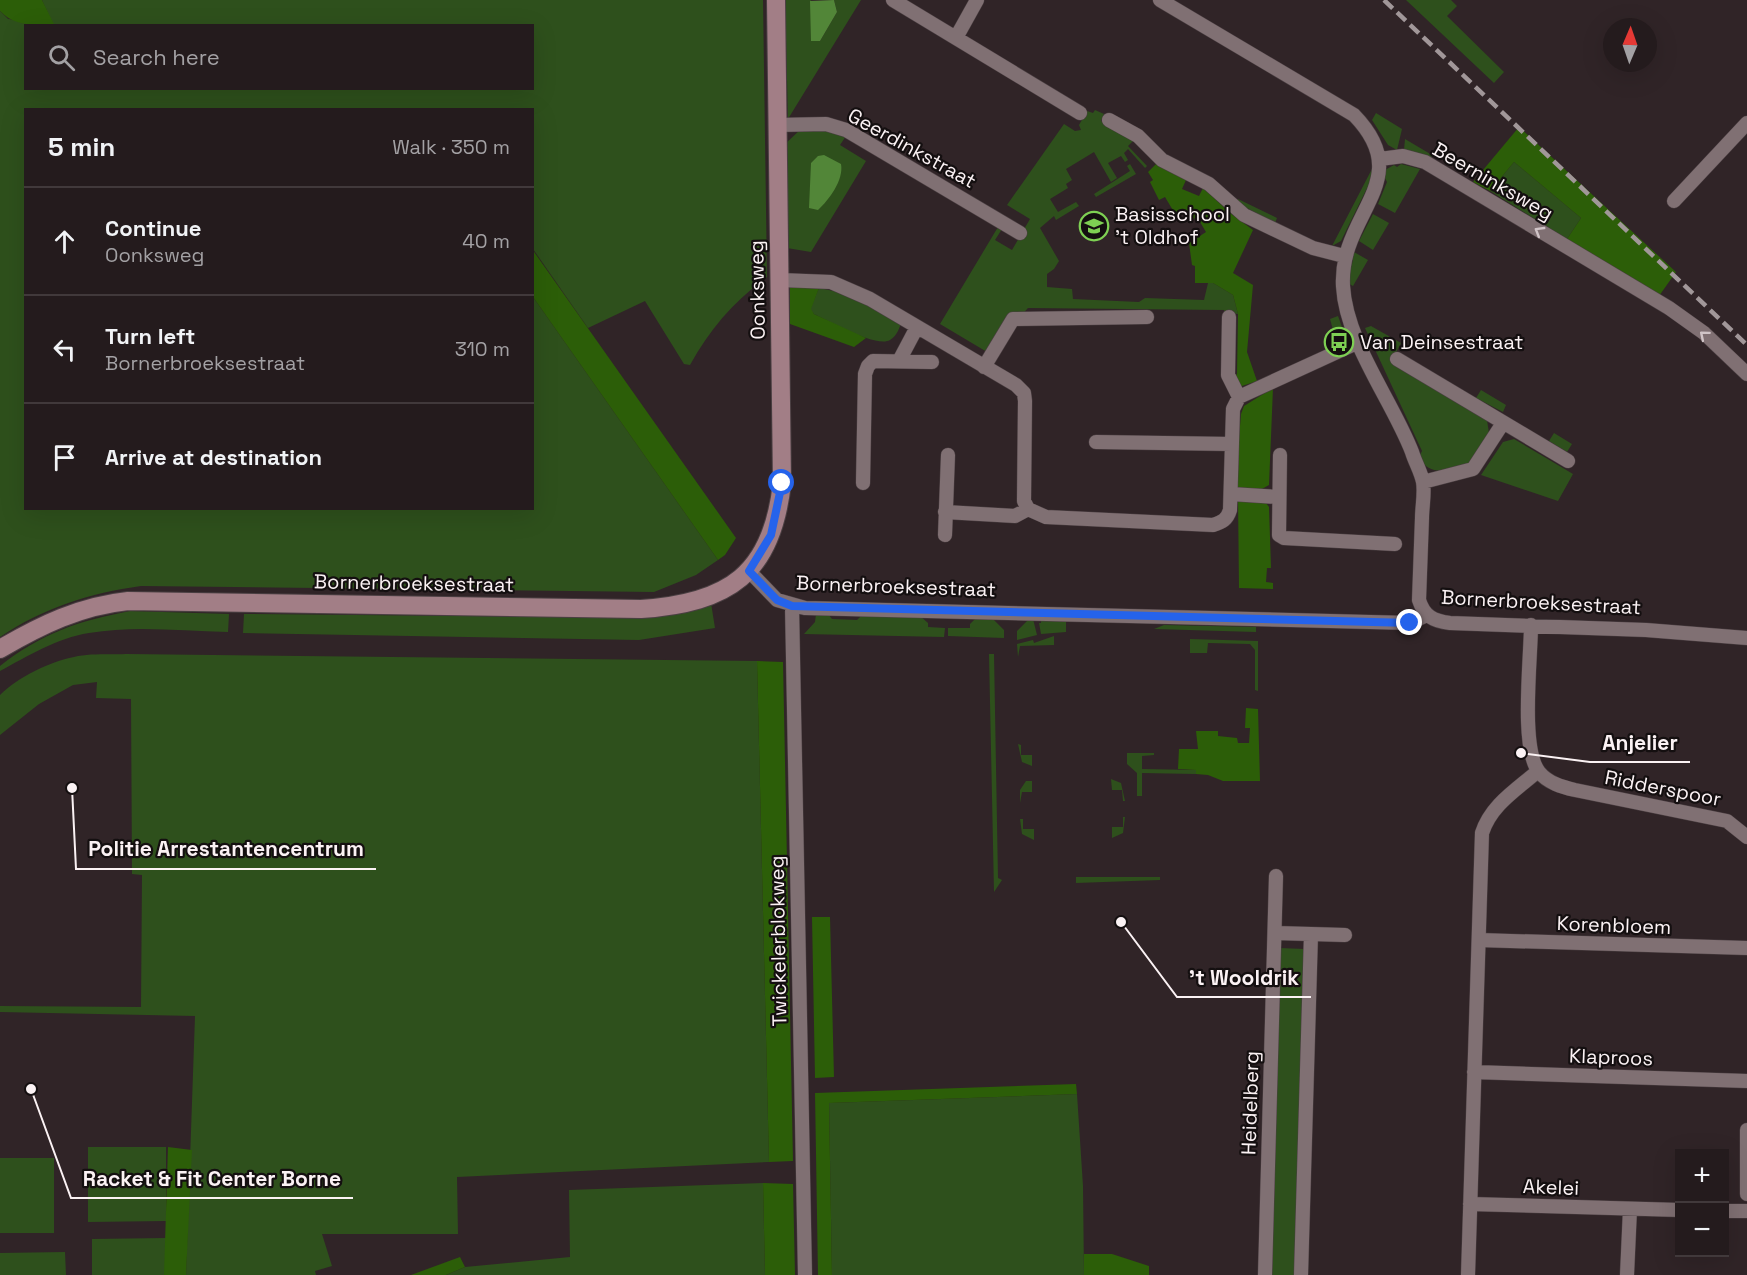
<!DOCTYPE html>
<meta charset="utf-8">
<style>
body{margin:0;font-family:"Space Grotesk",sans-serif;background:#30282a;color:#f1f3f6}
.controls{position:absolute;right:18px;bottom:18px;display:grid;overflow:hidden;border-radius:0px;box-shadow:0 6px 24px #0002}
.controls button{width:54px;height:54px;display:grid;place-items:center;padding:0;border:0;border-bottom:2px solid #41393b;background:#241b1d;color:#f1f3f6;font:30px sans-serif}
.compass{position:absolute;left:1603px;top:18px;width:54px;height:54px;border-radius:50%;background:#241b1d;box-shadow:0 6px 24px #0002;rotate:2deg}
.stop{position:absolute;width:18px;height:18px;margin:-14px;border:4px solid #2563eb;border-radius:50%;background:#fff}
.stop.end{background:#2563eb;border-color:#fff;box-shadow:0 2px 6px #0008}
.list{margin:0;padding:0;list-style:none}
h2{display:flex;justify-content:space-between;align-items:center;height:78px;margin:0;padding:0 24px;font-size:26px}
h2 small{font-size:20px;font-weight:400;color:#a3a1a4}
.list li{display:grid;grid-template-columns:39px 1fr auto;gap:18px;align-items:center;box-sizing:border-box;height:108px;padding:0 24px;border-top:2px solid #41393b}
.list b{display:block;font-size:22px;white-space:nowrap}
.list p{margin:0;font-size:20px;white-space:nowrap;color:#a3a1a4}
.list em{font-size:20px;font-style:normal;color:#a3a1a4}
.icon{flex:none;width:33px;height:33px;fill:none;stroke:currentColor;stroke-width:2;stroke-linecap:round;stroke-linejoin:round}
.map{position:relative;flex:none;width:1747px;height:1275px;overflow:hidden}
.search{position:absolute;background:#241b1d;box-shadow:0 6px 24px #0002;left:24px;top:24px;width:510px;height:66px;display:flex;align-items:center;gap:15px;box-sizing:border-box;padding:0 21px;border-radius:0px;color:#a3a1a4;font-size:22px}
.panel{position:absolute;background:#241b1d;box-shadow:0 6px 24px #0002;left:24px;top:108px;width:510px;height:402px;border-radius:0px}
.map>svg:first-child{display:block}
</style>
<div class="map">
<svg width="1747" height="1275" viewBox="0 0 1747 1275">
<rect width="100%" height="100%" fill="#302427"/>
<path fill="#2e501c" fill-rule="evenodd" d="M42,0h721l4,277c-33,24 -57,52 -77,88l-6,-1 -39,-63 -57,27 -55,-79 -1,-139h-506v398h506l1,-211 185,263 -22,15 -42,17 -513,-6c-51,7 -98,22 -141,51v-626l8,8 45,5zM26,26h506v62h-506z
M785,0h26l9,41 17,-29 -3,-12h27l-73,119z
M1406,0h45l6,6 -10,10 57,56 -10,11z
M1095,110l9,4 -3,7 30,15 4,3 -7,7 19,20 -2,2 -17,-19 -4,4 4,7 -3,2 -4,-6 -13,7 9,15 -6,4 -17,-30 -28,17 6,11 -6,4 2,4 -18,11 8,13 18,-10 3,4 -23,14 -2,-4 -14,12 19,33 -5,8 -7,5v13l25,2 1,10 66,3 6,-4 59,2 4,-17h5l20,12 5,19 -13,-1 -1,-3 -196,-2 -41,44 -47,-28 58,-97 4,2 -7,11 17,10 18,-31 -23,-14 57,-81 11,7 6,-1 -2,-5 8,-14 6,2z
M1376,113l26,16 -5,21 -9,-5 -16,-25z
M800,130l36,1 10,5 -6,9 26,16 -55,91 -24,-4 -2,-104z
M1405,139l27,16 -1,4 -27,-9z
M1514,162l67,56 -14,21 -77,-48z
M1130,164l6,10 -40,23 -2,-3 36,-23 -3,-5z
M1401,164l19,5 -25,44 -17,-9 9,-22 -3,-6 1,-6 9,-5 3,2z
M1374,165l-3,15 -30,61 -9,5z
M1238,199l39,19 -2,5 -39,-21z
M1373,214l16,9 -16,27 -14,-9z
M1354,252l14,8 -15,26 -7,-4v-14l6,-4z
M819,288l29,6 54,26c-2,7 -5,16 -12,20 -14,8 -61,-19 -76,-26l-4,-5z
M1338,316l4,11 -2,12 -4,2 -6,-22z
M1371,326l30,17 -10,19 96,58 2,13 -18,31c-21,5 -40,15 -52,-7l3,-6 -57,-123z
M1481,390l25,15 -3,7 -27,-14z
M1554,433l18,11 -5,8 -18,-11z
M1514,439l59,35 -15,27 -77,-26 22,-33z
M711,603l4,25 -76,12 -396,-7 1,-19 322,3 103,-3z
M130,611l99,3 -1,18c-46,-1 -94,-7 -139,1 -32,5 -61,23 -89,38v-5c42,-33 78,-45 130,-55z
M816,614h12l4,5 25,1 5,-5 58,1 8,7v4l17,1 -1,9 -140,-3 11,-12z
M977,617l15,1 12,12v8l-56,-2v-8h22v-4z
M1030,618l3,1 4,16 -20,5v-9z
M1041,619l25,1v12l-25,2 -2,-11h2z
M1164,625l92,2v5l-102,-3z
M1054,636v9l-34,1 -2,11 -1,-13 16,-4 1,3z
M1190,639l68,2v50l-3,-1v-40l-5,-6 -42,-1 -1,10h-17z
M126,654l631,7 12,501 -312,15 1,57h-136l10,32 -17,5 1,4h-130l9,-259 -195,-4v-6l141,1 1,-132 -10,-1 -1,-175 -35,-1 1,-16 -24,3 -34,19 -39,31v-40c18,-18 49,-33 74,-38 16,-4 36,-2 52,-3z
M989,654h5l4,224 4,2 -8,12z
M1018,744l3,1v10h11v11l-10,-4z
M1127,753h27v2l-12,1v13l54,1v4l-54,-1v23h-5v-23l-10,-9z
M1111,779l10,4 4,18h-2l-1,-11h-10z
M1026,781h6v11h-10l-2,11v-13z
M1123,817h2l-2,16 -11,5v-11h11z
M1020,819h3v10h11v11l-12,-6z
M1076,877h84v3l-84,3z
M1279,948l26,1 -10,326h-26z
M1077,1094l6,92 1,89h-252l-3,-172z
M88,1147h78v74l-78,1z
M0,1158h54v75h-54z
M763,1183l2,92h-319l19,-8 105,-10 -1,-67z
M166,1238v37h-74v-36z
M65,1252l1,23h-66v-22z"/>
<path fill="#2c5e08" d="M0,0h42l12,24c-20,1 -39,3 -54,-13z
M1519,127l157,145 -17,24 -92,-57 14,-21 -67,-56 -24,29 -17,-9z
M1157,163l29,17 -4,9 17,7 4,-8 27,25 23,17 -20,43 20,12 -6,67 10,29 -18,6 -6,-9 4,-4 1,-60 -5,-19 -20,-12h-18v-17l-3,-1 -3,-22 17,-11 -9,-15 -6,3 -5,-8 -9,5 -12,-20 -6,3 -9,-18 3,-2 -5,-8z
M532,249l204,289 -11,17 -7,5 -185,-263z
M790,285l29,3 -8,21 3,5 52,24 -12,9 -64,-23z
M1273,388l-4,97 -7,4 -24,-1 -3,-3 6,-71 3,-8z
M1238,497l25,2 6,8 2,61h-4l-1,14 7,1v6l-34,-1z
M757,661l26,1 10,499 -24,1z
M1246,708l12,1 2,72h-37l-15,-6 -12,-1v-4l-18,-1 1,-20h19l-2,-18h22v5l19,2 1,5h11l1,-15h-5z
M812,917h18l4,160 -19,1z
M1076,1084l1,10 -248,9 3,172h-14l-3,-182z
M168,1147l24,3 -6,125h-22z
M763,1183l30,1 2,91h-30z
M1084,1254h28l37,12v9h-65z
M460,1257l5,10 -19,8h-35z"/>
<path fill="#528638" d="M834,0l3,12 -17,29h-9l-1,-40z
M824,155l17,9c3,16 -12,36 -23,46l-9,-2 2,-45 7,-7z"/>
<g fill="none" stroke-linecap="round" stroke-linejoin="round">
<g stroke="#4a3f42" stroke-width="15">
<path id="street" d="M893,0l187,113
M1160,0l194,115c64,66 -15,98 -11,171 3,56 49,114 69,166 3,10 9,20 11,30 2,11 -1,25 -1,36 -1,28 -2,55 -3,82 5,16 14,21 31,23l196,7 101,8
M957,36l20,-36
M1109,120l29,16 24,24 47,24 35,31 69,33 31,8
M777,125l49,-1 20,6 174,103
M1380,159l23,-3 22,6 244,146 35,25 43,41
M1674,201l73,-78
M780,280l51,2 39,17 146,86 8,8 1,8 -1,100 4,8 18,8 167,8c9,-3 14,-5 17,-15l3,-101 6,-12 120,-55
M1229,317l-1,58 11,22
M1397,359l171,102
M899,361l18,-34
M984,367l29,-48 134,-2
M1096,442l136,2
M1280,455l-1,80 5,3 111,6
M1423,482l50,-13 30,-46
M863,483l2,-109 3,-8 5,-5 59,1
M1231,494l47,3
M945,512l70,4 13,-7
M945,535l3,-80
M749,571l28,29 28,8 605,15 17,-8
M792,606l13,669
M1531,625c0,33 -11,123 8,147 9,11 23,15 36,18l152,31 20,16
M1275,933l36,1 -10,341
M1311,934l34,1
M1479,940l268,8
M1474,1072l273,9
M1747,1130v64
M1470,1204l210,6
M1724,1211h23
M1265,1275l11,-399
M1468,1275l14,-442c9,-28 34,-43 56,-62
M1627,1275l3,-66"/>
</g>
<g stroke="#4a3f42" stroke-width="20">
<path id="secondary" d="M0,649c41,-24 80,-43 128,-48l513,8c88,-6 131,-35 141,-126l-6,-483"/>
</g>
<use href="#street" stroke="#807073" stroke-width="14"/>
<use href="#secondary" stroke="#a27e86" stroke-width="18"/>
<path stroke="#a19799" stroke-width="4.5" stroke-dasharray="12 6" stroke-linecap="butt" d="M1384,0l363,345"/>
</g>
<defs><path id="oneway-chevron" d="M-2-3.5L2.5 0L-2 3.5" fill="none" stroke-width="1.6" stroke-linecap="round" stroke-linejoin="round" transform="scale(1.5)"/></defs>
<g stroke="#d0c4c7">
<use href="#oneway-chevron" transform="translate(1539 231) rotate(-149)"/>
<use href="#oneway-chevron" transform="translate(1704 335) rotate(-140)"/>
</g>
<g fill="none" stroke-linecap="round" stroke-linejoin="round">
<path stroke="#2563eb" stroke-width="8" d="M782,483l-11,52 -22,36 28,29 15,6 618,17"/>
</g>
<defs>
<g id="school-ring" transform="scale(1.5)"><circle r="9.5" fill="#140f10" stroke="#7ed053" stroke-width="1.5"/><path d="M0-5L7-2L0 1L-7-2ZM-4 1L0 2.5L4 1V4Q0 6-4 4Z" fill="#7ed053"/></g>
<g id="bus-ring" transform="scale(1.5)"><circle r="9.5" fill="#140f10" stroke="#7ed053" stroke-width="1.5"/><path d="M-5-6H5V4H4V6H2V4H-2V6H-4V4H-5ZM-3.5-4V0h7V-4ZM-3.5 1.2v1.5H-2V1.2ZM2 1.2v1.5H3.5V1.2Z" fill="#7ed053"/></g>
</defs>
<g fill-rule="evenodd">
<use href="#school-ring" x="1094" y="226"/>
<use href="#bus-ring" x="1339" y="342"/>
</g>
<g text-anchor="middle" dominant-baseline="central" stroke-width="4.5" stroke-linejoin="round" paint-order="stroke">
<g font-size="20" fill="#fbf2f4" stroke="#140f10">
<text transform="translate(912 148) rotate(29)">Geerdinkstraat</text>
<text transform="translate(1493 181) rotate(30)">Beerninksweg</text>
<text transform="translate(757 290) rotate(-91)">Oonksweg</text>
<text transform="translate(414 583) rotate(1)">Bornerbroeksestraat</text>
<text transform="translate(896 586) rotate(2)">Bornerbroeksestraat</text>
<text transform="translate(1541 602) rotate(3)">Bornerbroeksestraat</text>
<text transform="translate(1663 788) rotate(11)">Ridderspoor</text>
<text transform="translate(1614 925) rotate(2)">Korenbloem</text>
<text transform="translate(778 941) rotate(-91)">Twickelerblokweg</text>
<text transform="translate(1611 1057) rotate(2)">Klaproos</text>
<text transform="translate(1250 1103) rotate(-88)">Heidelberg</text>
<text transform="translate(1551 1187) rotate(2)">Akelei</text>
</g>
<g font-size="20" fill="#fbf2f4" stroke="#140f10" text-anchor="start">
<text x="1115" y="214">Basisschool<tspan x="1115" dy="23">'t Oldhof</tspan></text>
<text x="1360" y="342">Van Deinsestraat</text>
</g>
</g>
<path fill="none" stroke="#fbf2f4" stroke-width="2" d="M1521 753L1590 762H1690M72 788L76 869H376M1121 922L1177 997H1311M31 1089L71 1198H353"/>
<g fill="#fbf2f4" stroke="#140f10" stroke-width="2">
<circle cx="1521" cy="753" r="6"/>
<circle cx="72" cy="788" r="6"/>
<circle cx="1121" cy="922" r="6"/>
<circle cx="31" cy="1089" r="6"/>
</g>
<g font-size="21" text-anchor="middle" font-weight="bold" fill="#fbf2f4" stroke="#140f10" stroke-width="4.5" stroke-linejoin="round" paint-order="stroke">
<text x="1640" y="750">Anjelier</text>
<text x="226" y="856">Politie Arrestantencentrum</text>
<text x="1244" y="985">'t Wooldrik</text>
<text x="212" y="1186">Racket &amp; Fit Center Borne</text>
</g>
</svg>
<div class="controls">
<button>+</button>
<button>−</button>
</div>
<svg class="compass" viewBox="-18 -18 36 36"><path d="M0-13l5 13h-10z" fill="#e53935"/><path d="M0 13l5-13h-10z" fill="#a3a1a4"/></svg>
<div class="stop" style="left:782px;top:483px"></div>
<div class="stop end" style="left:1410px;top:623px"></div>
<div class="search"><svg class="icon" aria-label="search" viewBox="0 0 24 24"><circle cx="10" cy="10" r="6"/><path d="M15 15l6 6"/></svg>Search here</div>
<section class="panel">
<h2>5 min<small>Walk · 350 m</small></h2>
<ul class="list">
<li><svg class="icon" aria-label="ahead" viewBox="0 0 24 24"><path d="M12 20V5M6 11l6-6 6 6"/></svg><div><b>Continue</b><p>Oonksweg</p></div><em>40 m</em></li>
<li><svg class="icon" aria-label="left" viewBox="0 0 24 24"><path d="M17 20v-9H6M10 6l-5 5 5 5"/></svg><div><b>Turn left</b><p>Bornerbroeksestraat</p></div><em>310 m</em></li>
<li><svg class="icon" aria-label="arrive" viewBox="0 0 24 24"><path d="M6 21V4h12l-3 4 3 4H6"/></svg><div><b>Arrive at destination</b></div></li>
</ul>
</section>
</div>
